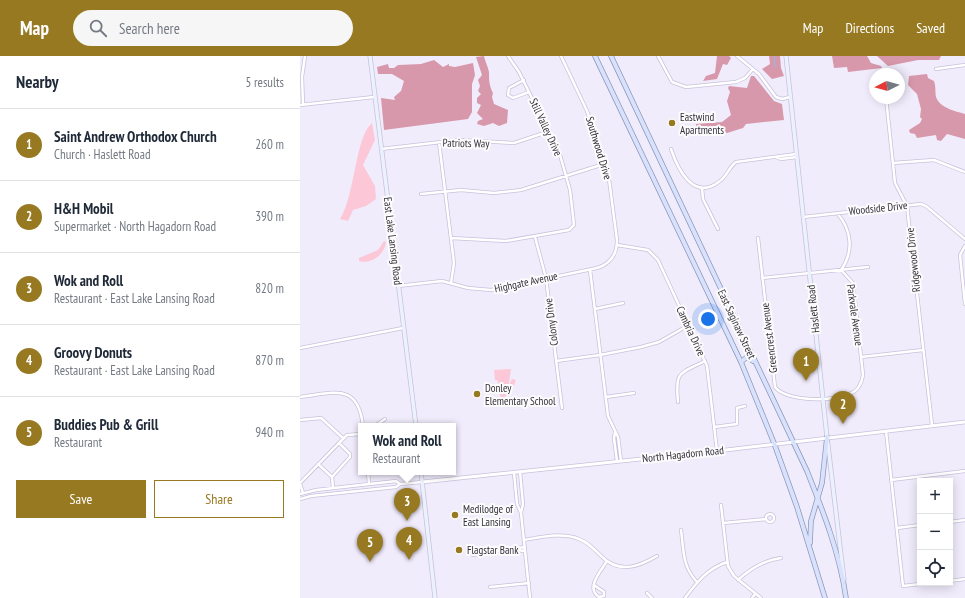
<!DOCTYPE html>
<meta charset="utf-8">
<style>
body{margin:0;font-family:"PT Sans Narrow",sans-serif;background:#f6f6f7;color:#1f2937}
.controls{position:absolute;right:12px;bottom:12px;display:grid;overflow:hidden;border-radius:0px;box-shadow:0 2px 10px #0003}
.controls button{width:36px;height:36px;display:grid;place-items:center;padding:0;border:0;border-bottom:1px solid #e0e1e3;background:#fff;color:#1f2937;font:20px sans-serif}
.compass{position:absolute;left:569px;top:12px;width:36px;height:36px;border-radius:50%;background:#fff;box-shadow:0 2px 10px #0003;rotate:264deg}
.you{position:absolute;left:408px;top:263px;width:14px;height:14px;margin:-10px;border:3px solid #fff;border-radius:50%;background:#1a73e8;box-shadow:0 0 0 6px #1a73e833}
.badge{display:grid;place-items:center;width:26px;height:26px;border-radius:50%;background:#977922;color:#fff;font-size:13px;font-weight:700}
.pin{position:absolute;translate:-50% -33px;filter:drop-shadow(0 1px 2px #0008)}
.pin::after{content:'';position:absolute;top:21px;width:14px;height:12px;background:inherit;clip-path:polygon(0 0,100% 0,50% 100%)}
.popup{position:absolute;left:58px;top:367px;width:98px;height:52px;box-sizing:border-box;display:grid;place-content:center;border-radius:0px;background:#fff;filter:drop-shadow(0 1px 3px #0005);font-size:13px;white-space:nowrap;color:#747a83}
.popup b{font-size:15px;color:#1f2937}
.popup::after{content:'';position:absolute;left:50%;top:100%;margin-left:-8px;border:8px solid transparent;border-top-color:#fff}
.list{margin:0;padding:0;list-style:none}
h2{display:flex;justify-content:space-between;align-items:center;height:52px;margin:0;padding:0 16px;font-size:17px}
h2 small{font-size:13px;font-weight:400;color:#747a83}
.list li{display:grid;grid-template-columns:26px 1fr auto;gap:12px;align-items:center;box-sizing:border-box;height:72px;padding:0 16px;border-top:1px solid #e0e1e3}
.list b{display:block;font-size:15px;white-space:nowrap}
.list p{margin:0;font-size:13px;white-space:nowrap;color:#747a83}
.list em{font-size:13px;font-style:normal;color:#747a83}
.actions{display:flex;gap:8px;padding:12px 16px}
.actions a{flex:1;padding:9px 0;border:1px solid #977922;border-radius:0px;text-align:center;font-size:14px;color:#977922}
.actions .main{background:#977922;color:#fff}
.icon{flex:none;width:22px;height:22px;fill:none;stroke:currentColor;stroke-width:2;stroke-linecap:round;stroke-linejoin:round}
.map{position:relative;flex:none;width:665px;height:542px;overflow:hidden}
header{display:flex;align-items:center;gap:24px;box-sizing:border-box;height:56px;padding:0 20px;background:#977922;color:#fff}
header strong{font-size:19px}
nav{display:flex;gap:22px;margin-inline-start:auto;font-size:14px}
.search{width:280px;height:36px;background:#f6f6f7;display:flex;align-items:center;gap:10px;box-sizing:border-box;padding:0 14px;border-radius:22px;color:#747a83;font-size:15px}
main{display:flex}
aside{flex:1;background:#fff}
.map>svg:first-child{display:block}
</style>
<header>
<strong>Map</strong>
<div class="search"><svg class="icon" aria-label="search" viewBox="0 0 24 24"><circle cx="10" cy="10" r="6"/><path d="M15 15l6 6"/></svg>Search here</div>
<nav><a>Map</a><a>Directions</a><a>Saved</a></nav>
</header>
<main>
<aside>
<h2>Nearby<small>5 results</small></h2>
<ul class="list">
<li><span class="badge">1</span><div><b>Saint Andrew Orthodox Church</b><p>Church · Haslett Road</p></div><em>260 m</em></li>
<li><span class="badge">2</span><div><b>H&amp;H Mobil</b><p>Supermarket · North Hagadorn Road</p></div><em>390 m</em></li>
<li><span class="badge">3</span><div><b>Wok and Roll</b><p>Restaurant · East Lake Lansing Road</p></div><em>820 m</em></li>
<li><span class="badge">4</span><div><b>Groovy Donuts</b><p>Restaurant · East Lake Lansing Road</p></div><em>870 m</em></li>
<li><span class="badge">5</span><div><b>Buddies Pub &amp; Grill</b><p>Restaurant</p></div><em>940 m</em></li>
</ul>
<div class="actions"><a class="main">Save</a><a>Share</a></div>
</aside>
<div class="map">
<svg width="665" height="542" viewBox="0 0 665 542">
<rect width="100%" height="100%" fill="#f1ecfc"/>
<path fill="#fcc7d6" d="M72,67l3,17 -12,25 12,21 1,13 -10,7 -13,4 -5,11 -8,-2c15,-23 15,-82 32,-96z
M84,185l2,1c-1,12 -15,23 -27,19v-3l19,-8z
M211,313l-2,14 -7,10 5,-4 5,-10 4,1c-3,8 -7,15 -15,19l-1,-5 2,-1 -5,-13h-2l-1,-10z"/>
<path fill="#d898ab" d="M184,0c1,5 4,11 5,16 0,8 0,13 4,21l-1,4 2,7 14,6 -1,13 -8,3 -6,-3 -9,3 -7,-2 1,-3 5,-2 -6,-6 4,-8 -4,-2v-5l4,-4 -3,-3 2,-5 -2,-6 4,-5 -6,-18z
M417,0h12l2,2 -4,7 -4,-1 -6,15 -14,2 3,-5 9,-3z
M469,0h11l1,12 3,8 -12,3 -10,-10 8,-5z
M532,0h35l4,7 10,3 1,2 -34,4 -1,-5 -13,1z
M577,0h64l-2,4h-21l-30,6z
M134,4l9,7 6,-3v2l6,1 18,-4 2,12 -3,9v28l-4,7 -84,11 -3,-32 14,2 -1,-3 7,-6 3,-10 -12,-7h-14l-1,-7 11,-3 1,4h5l4,-3 23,-1z
M627,18l1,4 6,3c2,5 1,11 2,16 4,11 19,14 29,17v25l-18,-5 -6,7 -4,-1 -1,-5 -19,3 -2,-4 -5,-1 -1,-3 11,-7 2,-4 -2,-2 1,-8 -4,-15 -9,-9 1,-9z
M451,20h3l20,25 8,3 2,16 -38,4 -3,4 -16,5 -5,-2 -6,2 -4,-3 -15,1 -1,-7 26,-2 9,-7 -4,-14 3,-9 -2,-4 1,-2 18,2z"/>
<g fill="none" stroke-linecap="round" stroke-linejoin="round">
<path stroke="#8ac1e8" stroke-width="1" d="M474,0l1,11"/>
<g stroke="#c9c1db" stroke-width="4">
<path id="minor" d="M358,0l14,26 14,5 50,-5 9,-4 8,-9
M437,0l22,18 17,23 6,2 8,-2
M636,13l29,-4
M588,18h3
M224,24l-15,8 -1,7 5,3 16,-6
M586,42l9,85 12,23 25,219
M3,48l-1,-27 3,-21
M0,49l74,-8
M139,86l15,121 -3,20
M81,93l77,-9 56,3 36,-12
M371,93c7,21 23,53 49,32 7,-5 9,-14 16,-19l60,-8
M476,101l5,2 16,-2
M593,107l41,-3 31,12
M402,132l1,11 15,30
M121,138l40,-4 33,3 27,-3 83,-26
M503,161l118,-13 5,2 39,33
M235,181l11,41 16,130
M151,182l55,3 63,-11 5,-5 -4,-35 -10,-35 -41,-83 -11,-16
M458,182l17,149c12,16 65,15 80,4 5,-4 7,-10 8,-16l-10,-92 -12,-13c13,-18 11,-40 -4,-57
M317,189l31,5 10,10 49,106 10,85
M665,190l-5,9 5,49
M290,214l18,146 10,21 3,24
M462,222l106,-11
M98,230l44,-5 26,7 23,2 106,-22c13,-4 20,-14 20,-28l-8,-61 -9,-31 -13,-37 -26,-55
M295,253l28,-6
M0,292l103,-20
M561,301l62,-7
M256,305l44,-6 41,-8 18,-5 30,-17
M0,341c34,-4 58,-15 63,29
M306,341l28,-4
M378,346c-3,-31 1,-28 27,-41
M0,364l21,-2 22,20
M75,370l10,-7
M414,371l23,-3v-16l8,-2
M586,375l17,155 25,-3
M315,376l-1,6 3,23
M18,408l14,13
M68,416l1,12
M220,416l3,32 -2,9 9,85
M214,417l3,31 4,9
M591,424l74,-9
M0,427l39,-40
M0,428l3,9
M33,432l-1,-11 18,-20v-3l-11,-11 8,-8 14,-1
M0,438l16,-4 80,-9 4,3
M0,443l11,-3 85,-9 4,-3 22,-2
M421,449l7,61 6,10 27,22
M466 462a4 4 0 1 1 8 0a4 4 0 1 1-8 0Z
M650,466l15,-2
M423,467l43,-4
M597,472l23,-3
M381,474c3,21 1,36 16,52
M224,484c17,-3 39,-8 55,-1 10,4 15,10 22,17 18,18 37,11 56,0
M216,494l9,1
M173,499l52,-8
M438,524c13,-12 26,-20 43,-22
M650,525l15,-2
M294,529l10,7v4l-5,1c-14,-9 2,-26 8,-36
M190,531l39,-4
M347,537l5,5
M385,542c12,-16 22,-29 42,-36
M452,542l3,-4"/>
</g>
<g stroke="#c9c1db" stroke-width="4.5">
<path id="tertiary" d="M122,426l295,-31 248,-29"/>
</g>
<g stroke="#c9c1db" stroke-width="5">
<path id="secondary" d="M70,0l46,370
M486,0l41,381 17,143
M121,416l14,126"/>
</g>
<g stroke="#8e97b7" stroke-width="5.5">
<path id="primary" d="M295,0l146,306 33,81 23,64 28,91
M311,0l196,415c16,40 33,83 39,127
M441,306l6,-5 6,4
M510,487l1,-22 11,-38 5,-46"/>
</g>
<use href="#minor" stroke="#fff" stroke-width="2.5"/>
<use href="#tertiary" stroke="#fff" stroke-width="3"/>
<use href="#secondary" stroke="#ecf1fe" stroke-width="3.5"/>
<use href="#primary" stroke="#d9e2fd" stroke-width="4"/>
</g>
<g fill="#977922" stroke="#fcfcfc" stroke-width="1.5">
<circle cx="372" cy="67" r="4"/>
<circle cx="177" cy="338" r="4"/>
<circle cx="155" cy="459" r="4"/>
<circle cx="159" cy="494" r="4"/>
</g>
<g text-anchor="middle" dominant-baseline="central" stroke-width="4" stroke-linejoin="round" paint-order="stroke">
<g font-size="11" fill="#322e38" stroke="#fcfcfc" text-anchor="start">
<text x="380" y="61">Eastwind<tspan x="380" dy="13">Apartments</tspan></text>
<text x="185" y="332">Donley<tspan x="185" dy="13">Elementary School</tspan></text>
<text x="163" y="453">Medilodge of<tspan x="163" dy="13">East Lansing</tspan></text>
<text x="167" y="494">Flagstar Bank</text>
</g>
<g font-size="11" fill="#322e38" stroke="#fcfcfc">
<text transform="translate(246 71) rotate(65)">Still Valley Drive</text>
<text transform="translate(166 87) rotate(1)">Patriots Way</text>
<text transform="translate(299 92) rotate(73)">Southwood Drive</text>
<text transform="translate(578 152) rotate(-6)">Woodside Drive</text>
<text transform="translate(93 185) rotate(83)">East Lake Lansing Road</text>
<text transform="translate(613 204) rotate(-96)">Ridgewood Drive</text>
<text transform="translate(226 226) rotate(-12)">Highgate Avenue</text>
<text transform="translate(513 253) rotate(-96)">Haslett Road</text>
<text transform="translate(555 259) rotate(82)">Parkvale Avenue</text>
<text transform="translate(251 266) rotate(-97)">Colony Drive</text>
<text transform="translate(437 268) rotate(65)">East Saginaw Street</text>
<text transform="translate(391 275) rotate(65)">Cambria Drive</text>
<text transform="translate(469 282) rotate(-97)">Greencrest Avenue</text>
<text transform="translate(383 398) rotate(-6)">North Hagadorn Road</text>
</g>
</g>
</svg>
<div class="controls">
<button>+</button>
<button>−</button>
<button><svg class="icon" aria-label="locate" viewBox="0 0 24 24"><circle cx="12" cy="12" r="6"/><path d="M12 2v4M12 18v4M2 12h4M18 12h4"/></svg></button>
</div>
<svg class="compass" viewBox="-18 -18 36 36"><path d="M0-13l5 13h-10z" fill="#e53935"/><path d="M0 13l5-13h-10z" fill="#747a83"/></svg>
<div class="you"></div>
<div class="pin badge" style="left:506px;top:325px">1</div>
<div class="pin badge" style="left:543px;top:368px">2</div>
<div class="pin badge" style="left:107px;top:465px">3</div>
<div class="popup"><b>Wok and Roll</b>Restaurant</div>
<div class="pin badge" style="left:109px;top:504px">4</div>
<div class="pin badge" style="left:70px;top:506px">5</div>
</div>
</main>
